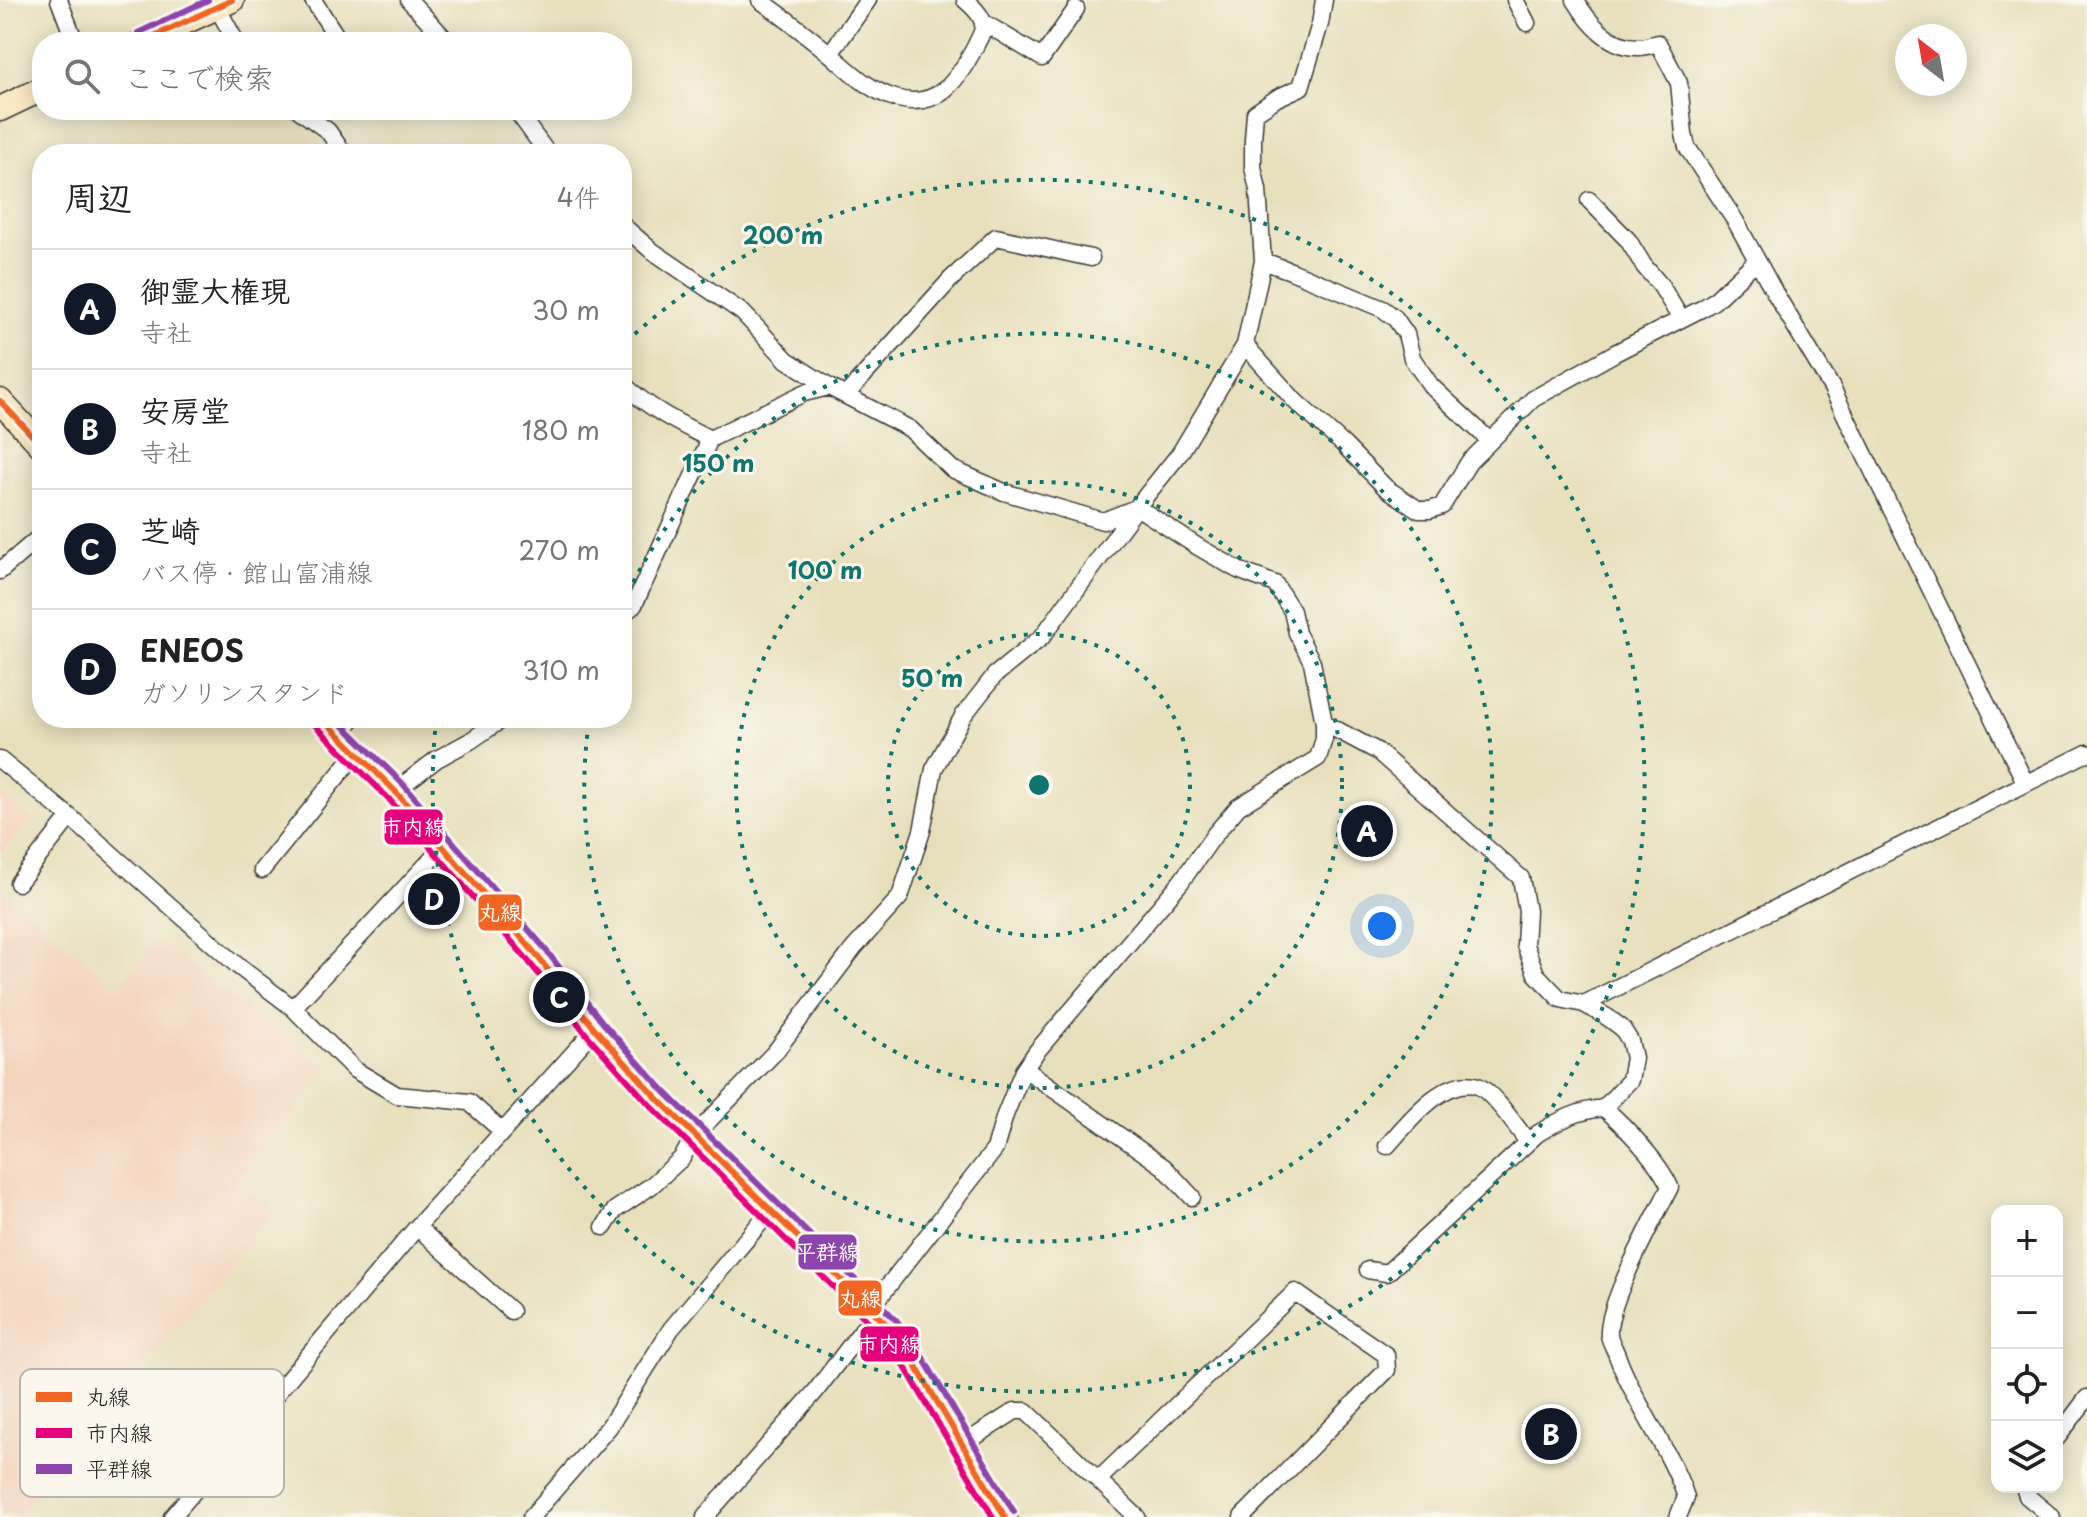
<!DOCTYPE html>
<html lang="ja">
<meta charset="utf-8">
<style>
body{margin:0;font-family:"Playpen Sans","Klee One",sans-serif;background:#f2f2f2;color:#222}
.controls{position:absolute;right:24px;bottom:24px;display:grid;overflow:hidden;border-radius:16px;box-shadow:0 4px 20px #0003}
.controls button{width:72px;height:72px;display:grid;place-items:center;padding:0;border:0;border-bottom:2px solid #e0e0e0;background:#fff;color:#222;font:40px sans-serif}
.compass{position:absolute;left:1895px;top:24px;width:72px;height:72px;border-radius:50%;background:#fff;box-shadow:0 4px 20px #0003;rotate:329deg}
.you{position:absolute;left:1382px;top:926px;width:28px;height:28px;margin:-20px;border:6px solid #fff;border-radius:50%;background:#1a73e8;box-shadow:0 0 0 12px #1a73e833}
.badge{display:grid;place-items:center;width:52px;height:52px;border-radius:50%;background:#111827;color:#fff;font-size:26px;font-weight:700}
.pin{position:absolute;translate:-50% -50%;border:4px solid #fff;box-shadow:0 2px 8px #0006}
.list{margin:0;padding:0;list-style:none}
h2{display:flex;justify-content:space-between;align-items:center;height:104px;margin:0;padding:0 32px;font-size:34px}
h2 small{font-size:26px;font-weight:400;color:#767676}
.list li{display:grid;grid-template-columns:52px 1fr auto;gap:24px;align-items:center;box-sizing:border-box;height:120px;padding:0 32px;border-top:2px solid #e0e0e0}
.list b{display:block;font-size:30px;white-space:nowrap}
.list p{margin:0;font-size:26px;white-space:nowrap;color:#767676}
.list em{font-size:26px;font-style:normal;color:#767676}
.icon{flex:none;width:44px;height:44px;fill:none;stroke:currentColor;stroke-width:2;stroke-linecap:round;stroke-linejoin:round}
.map{position:relative;flex:none;width:2087px;height:1517px;overflow:hidden}
.search{position:absolute;background:#fff;box-shadow:0 4px 20px #0003;left:32px;top:32px;width:600px;height:88px;display:flex;align-items:center;gap:20px;box-sizing:border-box;padding:0 28px;border-radius:32px;color:#767676;font-size:30px}
.panel{position:absolute;background:#fff;box-shadow:0 4px 20px #0003;left:32px;top:144px;width:600px;height:584px;border-radius:32px}
.map>svg:first-child{display:block}
</style>
<div class="map">
<svg width="2087" height="1517" viewBox="0 0 2087 1517">
<rect width="100%" height="100%" fill="#fbf7ec"/>
<filter id="ink" filterUnits="userSpaceOnUse"><feTurbulence type="fractalNoise" baseFrequency=".0125" numOctaves="2"/><feDisplacementMap in="SourceGraphic" scale="16" xChannelSelector="R" yChannelSelector="G"/><feConvolveMatrix kernelMatrix="1 2 1 2 8 2 1 2 1" color-interpolation-filters="sRGB"/></filter>
<filter id="wash" filterUnits="userSpaceOnUse"><feTurbulence type="fractalNoise" baseFrequency=".006" numOctaves="4" result="noise"/><feDisplacementMap in="SourceGraphic" scale="32" xChannelSelector="R" yChannelSelector="G"/><feGaussianBlur stdDeviation="1.8" result="paint"/><feColorMatrix in="noise" values="0 0 0 0 0 0 0 0 0 0 0 0 0 0 0 0 0 1.4 0 .05"/><feComposite in="paint" operator="in"/></filter>
<g filter="url(#wash)">
<rect width="100%" height="100%" fill="#e8e0bd"/>
<path fill="#f3d4be" d="M0,795l32,24 -32,36z
M0,888l117,101 39,-49 173,129 -93,111 40,30 -257,306 -19,-5z"/>
</g>
<g filter="url(#ink)">
<g fill="none" stroke-linecap="round" stroke-linejoin="round">
<g stroke="#3b3934" stroke-width="19">
<path id="minor" d="M59,0l16,42
M313,0l27,42
M409,0l39,42
M760,0c24,17 47,35 69,53 21,18 39,37 66,45 42,13 63,-18 80,-51 3,-7 9,-15 8,-23 -1,-9 -11,-18 -18,-24
M1515,0l12,23
M1575,0c14,23 34,48 65,47 5,0 13,-3 18,-4l21,40 5,51 3,13 49,75 39,71 57,95 193,394
M217,7l19,35
M983,22l59,36 34,-49
M830,54l38,-54
M299,110l29,21 16,23
M516,110l32,44
M1589,200l39,40 16,26 17,20 20,33
M622,225l29,25 92,63 44,47 42,27 81,42 42,40 52,23 99,29 33,-13
M1263,261l28,10 92,38 12,9 11,16 6,24 19,28 58,54
M1245,345l51,57 48,43 42,43 33,22h11l12,-4 27,-44 64,-63 82,-46 88,-45 11,-7 43,-41
M622,383c26,25 56,40 88,56
M846,395l105,-116 45,-42 95,21
M0,571l42,-36
M622,615l12,-10 76,-166 94,-46 25,-6
M1324,723l53,28 144,127 6,33 -2,34 11,29 24,25 24,5 23,13 15,11 8,13 4,17 -4,22 -26,28
M340,733l13,-15
M0,760l70,57 168,149 55,42 62,62 42,25 72,7 33,29
M395,791l42,-32 33,-18 34,-23
M262,870l95,-118
M18,883l52,-66
M1584,1004l503,-251
M293,1008l151,-162
M1025,1069l139,98 28,30
M1387,1146c19,-21 58,-72 91,-60 15,6 39,42 50,56
M417,1227l94,84
M604,1227l11,-17 36,-24 31,-28 13,-23 80,-83 79,-104 46,-51 22,-66 12,-62 29,-53 32,-41 47,-38 95,-130 43,-54 65,-108 18,-84 -5,-71 -5,-23v-28l2,-26 22,-15 24,-11 19,-63 4,-24
M1368,1270l19,3 150,-139c21,-13 41,-24 67,-26 21,18 55,54 66,79 -15,30 -64,118 -61,148 1,7 7,16 9,23 18,48 51,90 68,139l-8,20
M2057,1438l30,-40
M962,1445l53,-34h11l111,106
M1098,1480l197,-188 91,63 1,15 -145,147
M2024,1487l3,9 25,21
M172,1517l245,-290 178,-198
M531,1517l78,-90 62,-98 100,-119
M705,1517l110,-125 54,-71 2,-13 124,-159 10,-34 18,-44 14,-20 143,-168 35,-49 23,-27 80,-49 6,-19v-16l-12,-61 -15,-29 -5,-22 -17,-27 -37,-14 -43,-25 -58,-38"/>
</g>
<g stroke="#3b3934" stroke-width="27">
<path id="secondary" d="M142,42l90,-42
M0,109l42,-20
M0,401l42,45
M322,718l73,73 138,160 62,78 62,69 232,229 17,22 99,168"/>
</g>
<use href="#minor" stroke="#fff" stroke-width="16"/>
<use href="#secondary" stroke="#fae7c3" stroke-width="24"/>
<g stroke="#fbf7ec" stroke-width="12">
<path id="bus-1" d="M142,42l90,-42
M0,401l42,45
M322,718l73,73 138,160 62,78 62,69 232,229 17,22 99,168"/>
</g>
<g stroke="#fbf7ec" stroke-width="12">
<path id="bus-2" d="M315,725l73,73 137,159 63,79 62,69 231,229 17,21 95,162"/>
</g>
<g stroke="#fbf7ec" stroke-width="12">
<path id="bus-3" d="M138,33l70,-33
M336,718l67,66 138,160 62,79 61,68 233,230 18,23 99,168"/>
</g>
<use href="#bus-1" stroke="#f26522" stroke-width="6"/>
<use href="#bus-2" stroke="#e5007d" stroke-width="6"/>
<use href="#bus-3" stroke="#8e44ad" stroke-width="6"/>
</g>
</g>
<g fill="none" stroke="#0f766e" stroke-width="4" stroke-dasharray="4 8">
<circle cx="1039" cy="785" r="151"/>
<circle cx="1039" cy="785" r="303"/>
<path d="M623 604A454 454 0 1 1 589 722"/>
<path d="M626 342A606 606 0 1 1 436 722"/>
</g>
<rect x="20" y="1369" width="264" height="128" rx="12" fill="#fbf7ec" stroke="#b8b5ae" stroke-width="2"/>
<rect x="36" y="1392" width="36" height="10" fill="#f26522"/>
<rect x="36" y="1428" width="36" height="10" fill="#e5007d"/>
<rect x="36" y="1464" width="36" height="10" fill="#8e44ad"/>
<g font-size="22" fill="#1c1c1c">
<text x="86" y="1405">丸線</text>
<text x="86" y="1441">市内線</text>
<text x="86" y="1477">平群線</text>
</g>
<circle cx="1039" cy="785" r="12" fill="#0f766e" stroke="#fbf7ec" stroke-width="4"/>
<g font-size="24" text-anchor="middle" font-weight="bold" fill="#0f766e" stroke="#fbf7ec" stroke-width="6" stroke-linejoin="round" paint-order="stroke">
<text x="783" y="244">200 m</text>
<text x="718" y="472">150 m</text>
<text x="825" y="579">100 m</text>
<text x="932" y="687">50 m</text>
</g>
<g stroke="#fbf7ec" stroke-width="3">
<rect x="383" y="808" width="61" height="38" rx="8" fill="#e5007d"/>
<rect x="477" y="893" width="46" height="39" rx="8" fill="#f26522"/>
<rect x="797" y="1233" width="61" height="38" rx="8" fill="#8e44ad"/>
<rect x="837" y="1279" width="46" height="38" rx="8" fill="#f26522"/>
<rect x="859" y="1325" width="61" height="38" rx="8" fill="#e5007d"/>
</g>
<g font-size="22" text-anchor="middle" font-weight="bold" fill="#fff">
<text x="413" y="835">市内線</text>
<text x="500" y="920">丸線</text>
<text x="827" y="1260">平群線</text>
<text x="860" y="1306">丸線</text>
<text x="889" y="1352">市内線</text>
</g>
</svg>
<div class="controls">
<button>+</button>
<button>−</button>
<button><svg class="icon" aria-label="locate" viewBox="0 0 24 24"><circle cx="12" cy="12" r="6"/><path d="M12 2v4M12 18v4M2 12h4M18 12h4"/></svg></button>
<button><svg class="icon" aria-label="layers" viewBox="0 0 24 24"><path d="M12 4l9 5-9 5-9-5zM3 14l9 5 9-5"/></svg></button>
</div>
<svg class="compass" viewBox="-18 -18 36 36"><path d="M0-13l5 13h-10z" fill="#e53935"/><path d="M0 13l5-13h-10z" fill="#767676"/></svg>
<div class="you"></div>
<div class="pin badge" style="left:1367px;top:831px">A</div>
<div class="pin badge" style="left:1551px;top:1434px">B</div>
<div class="pin badge" style="left:559px;top:997px">C</div>
<div class="pin badge" style="left:434px;top:899px">D</div>
<div class="search"><svg class="icon" aria-label="search" viewBox="0 0 24 24"><circle cx="10" cy="10" r="6"/><path d="M15 15l6 6"/></svg>ここで検索</div>
<section class="panel">
<h2>周辺<small>4件</small></h2>
<ul class="list">
<li><span class="badge">A</span><div><b>御霊大権現</b><p>寺社</p></div><em>30 m</em></li>
<li><span class="badge">B</span><div><b>安房堂</b><p>寺社</p></div><em>180 m</em></li>
<li><span class="badge">C</span><div><b>芝崎</b><p>バス停 · 館山富浦線</p></div><em>270 m</em></li>
<li><span class="badge">D</span><div><b>ENEOS</b><p>ガソリンスタンド</p></div><em>310 m</em></li>
</ul>
</section>
</div>
